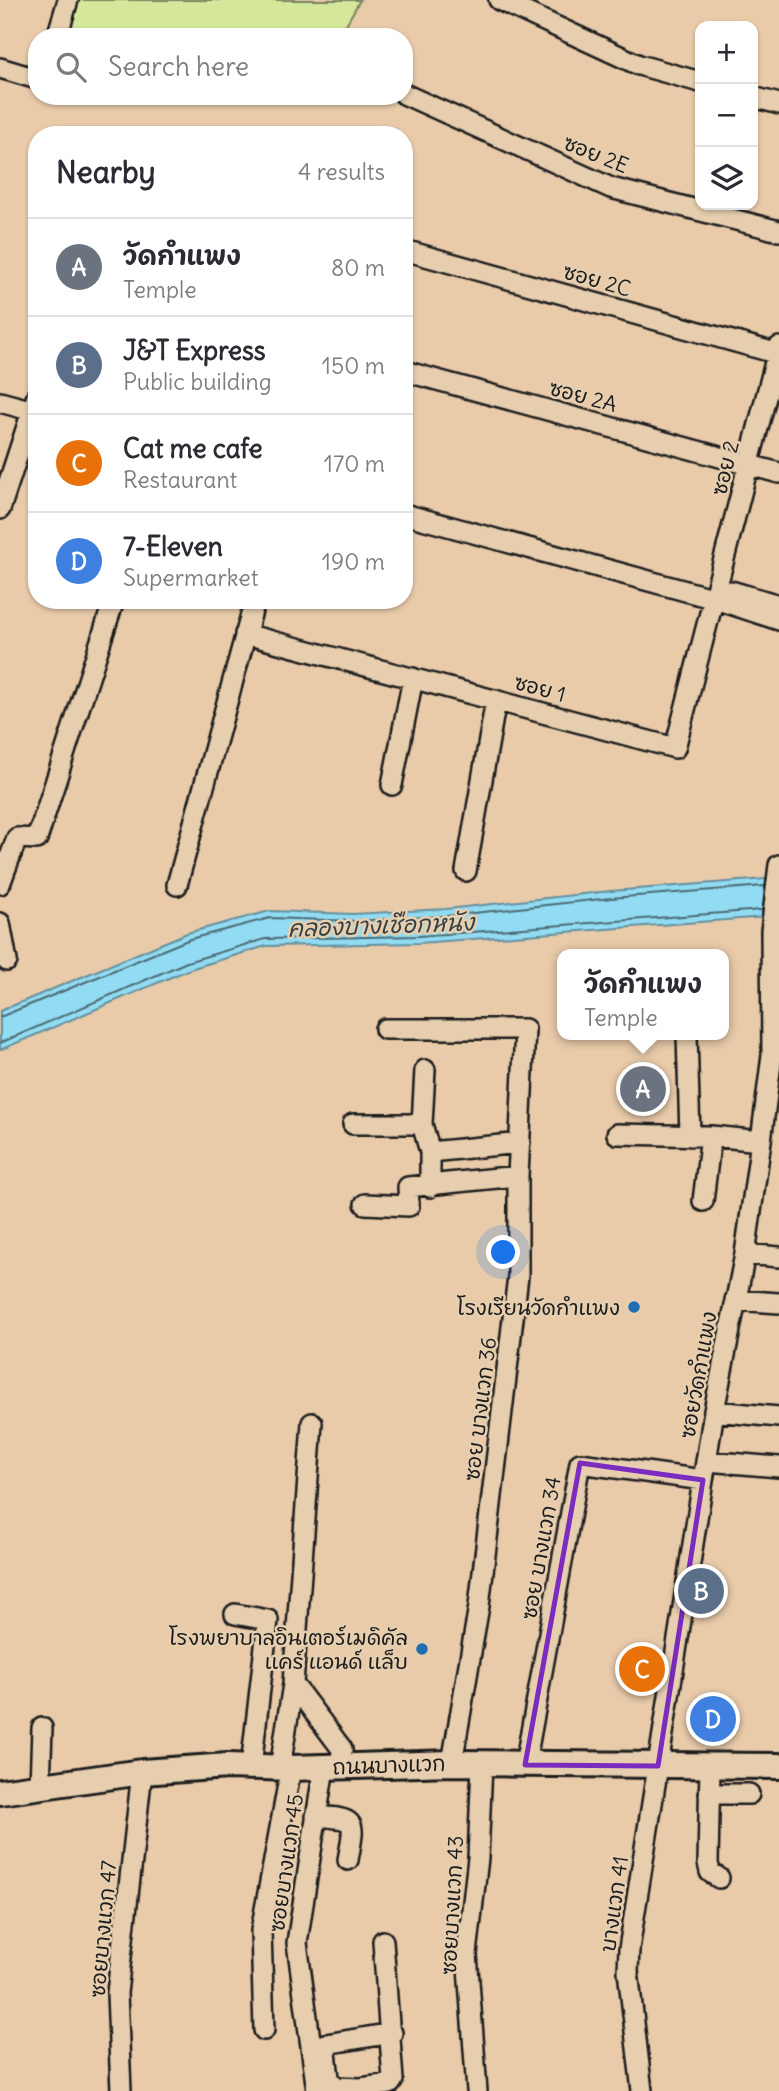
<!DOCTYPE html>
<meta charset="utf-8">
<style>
body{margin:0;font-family:Delius,"Playpen Sans Thai",sans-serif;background:#f7f7f7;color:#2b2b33}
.controls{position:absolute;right:21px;top:21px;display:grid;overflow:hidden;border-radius:14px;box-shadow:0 2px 5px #0004}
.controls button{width:63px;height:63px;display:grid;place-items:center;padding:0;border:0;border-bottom:2px solid #e1e1e2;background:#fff;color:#2b2b33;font:35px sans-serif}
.you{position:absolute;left:504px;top:1253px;width:24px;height:24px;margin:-18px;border:5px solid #fff;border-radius:50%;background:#1a73e8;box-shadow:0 0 0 10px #1a73e833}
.badge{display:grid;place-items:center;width:46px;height:46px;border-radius:50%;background:#ea580c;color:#fff;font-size:23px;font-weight:700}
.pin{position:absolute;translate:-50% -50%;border:4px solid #fff;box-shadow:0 2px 7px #0006}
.popup{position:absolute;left:557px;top:949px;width:172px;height:91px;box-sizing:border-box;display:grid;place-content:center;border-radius:14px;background:#fff;filter:drop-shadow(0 2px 5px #0005);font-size:23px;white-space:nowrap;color:#7c7c81}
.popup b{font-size:26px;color:#2b2b33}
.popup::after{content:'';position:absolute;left:50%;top:100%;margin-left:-14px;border:14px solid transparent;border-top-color:#fff}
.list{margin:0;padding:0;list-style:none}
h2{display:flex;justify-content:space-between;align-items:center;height:91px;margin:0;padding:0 28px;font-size:30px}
h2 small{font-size:23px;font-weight:400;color:#7c7c81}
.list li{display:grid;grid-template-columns:46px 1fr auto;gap:21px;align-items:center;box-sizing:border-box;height:98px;padding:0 28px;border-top:2px solid #e1e1e2}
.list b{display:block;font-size:26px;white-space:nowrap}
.list p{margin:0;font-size:23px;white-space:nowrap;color:#7c7c81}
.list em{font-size:23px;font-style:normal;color:#7c7c81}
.icon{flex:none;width:38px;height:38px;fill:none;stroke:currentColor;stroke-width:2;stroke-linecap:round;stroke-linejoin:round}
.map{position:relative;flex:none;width:779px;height:2091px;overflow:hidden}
.search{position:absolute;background:#fff;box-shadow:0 2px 5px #0004;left:28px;top:28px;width:385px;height:77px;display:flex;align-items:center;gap:18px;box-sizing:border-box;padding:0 24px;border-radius:28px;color:#7c7c81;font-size:26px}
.panel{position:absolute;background:#fff;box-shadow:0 2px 5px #0004;left:28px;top:126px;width:385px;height:483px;border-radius:28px}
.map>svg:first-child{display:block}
</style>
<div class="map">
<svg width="779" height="2091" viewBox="0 0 779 2091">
<rect width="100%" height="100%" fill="#e9cbaa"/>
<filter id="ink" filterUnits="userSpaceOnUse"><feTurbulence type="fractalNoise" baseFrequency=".0143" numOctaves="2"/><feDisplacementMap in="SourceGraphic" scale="14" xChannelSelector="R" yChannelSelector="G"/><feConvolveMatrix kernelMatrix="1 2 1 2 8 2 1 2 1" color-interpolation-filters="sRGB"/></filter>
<g filter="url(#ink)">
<path fill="#d4e79b" stroke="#78825c" stroke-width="2" d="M76,0h284l-21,37h-275z"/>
<path fill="#92dcf3" stroke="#638f9d" stroke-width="2" d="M766,879l13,2v35l-360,27 -153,3 -76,23 -190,81v-39l187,-78 83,-22 83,3 93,-5 165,-18z"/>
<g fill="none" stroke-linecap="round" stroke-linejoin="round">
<path stroke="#4b6972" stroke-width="2" d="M0,1017l190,-78 80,-21 84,3 92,-5 165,-18 154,-12
M0,1043l187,-81 78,-23 154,-3 343,-26"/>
<g stroke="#1c1c1c" stroke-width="24">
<path id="minor" d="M499,0l140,65 61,17
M57,37l11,-37
M0,68l37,11
M404,94l207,94 168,43
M753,97l26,7
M404,250l375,104
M404,371l375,102
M0,402l37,10
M0,509l37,-113
M404,514l311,85 64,21
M715,599l16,-8 48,14
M245,634l430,114 104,-401
M392,785l21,-107
M466,871l30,-171
M0,884l17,-46 20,1 77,-239
M177,885l78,-285
M0,923l7,38
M385,1029h140l-7,147v100l-39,330 -27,157
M687,1035l3,101
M425,1070l-3,54 8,28v35
M353,1124h69
M617,1134l94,2 50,5
M430,1152l90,-9
M703,1201l8,-65
M365,1204l44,2 -1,-19 110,-11
M745,1254l34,3
M735,1300l44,3
M714,1411l65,6
M312,1423l-19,261 49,65 -1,18
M707,1461l72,6
M235,1614l33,6 -17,147
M525,1765l55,-302 123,17
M710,1766l-2,97 2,9 9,6
M280,1768l13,-84
M40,1786l2,-58
M709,1794h40
M316,1816c42,3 39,4 32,44
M264,2030l-3,-99 30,-163
M325,2044l4,34 6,9 26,1 29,-4 3,-4 -10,-139
M314,2046l78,-13
M121,2091l-4,-98 25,-221
M317,2091l-20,-148 27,-176
M477,2091l-10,-137 11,-96 4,-94
M642,2091l-14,-120 1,-22 85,-538 31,-157 16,-113 11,-86 -1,-124 8,-66"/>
</g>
<g stroke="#1c1c1c" stroke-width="30">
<path id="major" d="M0,1792l142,-20 86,-6 63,2 161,-5 327,3"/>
</g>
<use href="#minor" stroke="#e6ceaf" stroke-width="19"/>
<use href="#major" stroke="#e6ceaf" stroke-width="24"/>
</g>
</g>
<path fill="none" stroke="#7b2cbf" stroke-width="5" stroke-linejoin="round" d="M580,1463l123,17 -45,286 -133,-1z"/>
<g fill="#1f6fb2" stroke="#e6ceaf" stroke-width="2.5">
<circle cx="634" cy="1307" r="7"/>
<circle cx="422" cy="1649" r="7"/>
</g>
<g text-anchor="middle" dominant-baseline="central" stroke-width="5" stroke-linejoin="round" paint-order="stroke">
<g font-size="21" fill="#1c1c1c" stroke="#e6ceaf">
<text transform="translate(596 154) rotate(22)">ซอย 2E</text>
<text transform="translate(597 280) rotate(16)">ซอย 2C</text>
<text transform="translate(583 396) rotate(15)">ซอย 2A</text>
<text transform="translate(725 468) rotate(-76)">ซอย 2</text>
<text transform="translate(540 688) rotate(15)">ซอย 1</text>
<text transform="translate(698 1375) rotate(-80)">ซอยวัดกำแพง</text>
<text transform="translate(480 1409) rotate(-83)">ซอย บางแวก 36</text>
<text transform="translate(541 1548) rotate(-80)">ซอย บางแวก 34</text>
<text transform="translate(389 1765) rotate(-2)">ถนนบางแวก</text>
<text transform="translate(286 1863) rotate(-82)">ซอยบางแวก 45</text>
<text transform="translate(614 1904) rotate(-82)">บางแวก 41</text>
<text transform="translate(452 1905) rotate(-87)">ซอยบางแวก 43</text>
<text transform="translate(103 1929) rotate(-85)">ซอยบางแวก 47</text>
</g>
<g font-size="21" fill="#1c1c1c" stroke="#e6ceaf" text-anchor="end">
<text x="620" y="1307">โรงเรียนวัดกำแพง</text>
<text x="408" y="1637">โรงพยาบาลอินเตอร์เมดิคัล<tspan x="408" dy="24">แคร์ แอนด์ แล็บ</tspan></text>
</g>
<g font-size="23" font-style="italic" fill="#344247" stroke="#e6ceaf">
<text transform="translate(381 925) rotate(-2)">คลองบางเชือกหนัง</text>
</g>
</g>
</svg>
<div class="controls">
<button>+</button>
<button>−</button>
<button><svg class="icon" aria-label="layers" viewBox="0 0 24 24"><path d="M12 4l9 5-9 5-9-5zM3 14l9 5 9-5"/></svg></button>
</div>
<div class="you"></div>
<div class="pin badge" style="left:643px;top:1089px;background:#6b7280">A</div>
<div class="popup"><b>วัดกำแพง</b>Temple</div>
<div class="pin badge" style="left:701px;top:1591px;background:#5c6f8a">B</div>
<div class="pin badge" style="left:642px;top:1669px;background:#e8710a">C</div>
<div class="pin badge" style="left:713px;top:1719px;background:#3f7fe0">D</div>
<div class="search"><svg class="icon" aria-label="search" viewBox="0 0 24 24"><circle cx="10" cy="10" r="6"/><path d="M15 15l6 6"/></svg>Search here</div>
<section class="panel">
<h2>Nearby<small>4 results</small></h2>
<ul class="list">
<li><span class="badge" style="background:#6b7280">A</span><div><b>วัดกำแพง</b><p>Temple</p></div><em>80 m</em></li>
<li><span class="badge" style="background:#5c6f8a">B</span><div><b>J&amp;T Express</b><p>Public building</p></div><em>150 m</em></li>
<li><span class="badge" style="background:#e8710a">C</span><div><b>Cat me cafe</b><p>Restaurant</p></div><em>170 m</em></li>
<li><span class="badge" style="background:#3f7fe0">D</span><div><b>7-Eleven</b><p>Supermarket</p></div><em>190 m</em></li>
</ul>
</section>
</div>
